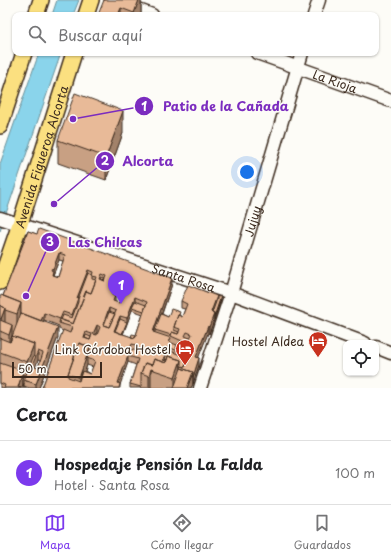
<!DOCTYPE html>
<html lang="es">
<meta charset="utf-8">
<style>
body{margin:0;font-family:"Playpen Sans",sans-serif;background:#f6f6f6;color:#202124}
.controls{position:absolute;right:12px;bottom:12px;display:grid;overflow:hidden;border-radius:8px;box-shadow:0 1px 3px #0004}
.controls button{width:36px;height:36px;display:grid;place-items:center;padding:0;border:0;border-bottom:1px solid #e0e0e0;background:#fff;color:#202124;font:20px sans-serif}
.scale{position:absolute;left:12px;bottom:10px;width:90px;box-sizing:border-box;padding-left:4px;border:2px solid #3b2a1e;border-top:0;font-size:11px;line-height:14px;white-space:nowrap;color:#3b2a1e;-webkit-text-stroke:3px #fdfcf7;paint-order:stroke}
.you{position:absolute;left:247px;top:172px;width:14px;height:14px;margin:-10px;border:3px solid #fff;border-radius:50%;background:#1a73e8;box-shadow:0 0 0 6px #1a73e833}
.badge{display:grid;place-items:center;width:26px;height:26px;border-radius:50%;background:#7c3aed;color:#fff;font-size:13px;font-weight:700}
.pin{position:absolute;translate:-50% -33px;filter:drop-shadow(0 1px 2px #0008)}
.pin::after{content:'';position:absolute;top:21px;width:14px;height:12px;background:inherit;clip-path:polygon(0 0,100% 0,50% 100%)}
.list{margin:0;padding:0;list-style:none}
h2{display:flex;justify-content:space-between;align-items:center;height:52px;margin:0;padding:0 16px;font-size:17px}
h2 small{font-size:13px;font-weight:400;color:#757577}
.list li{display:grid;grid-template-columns:26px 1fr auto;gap:12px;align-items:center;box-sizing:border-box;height:64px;padding:0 16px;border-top:1px solid #e0e0e0}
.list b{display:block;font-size:15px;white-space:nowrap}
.list p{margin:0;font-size:13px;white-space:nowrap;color:#757577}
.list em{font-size:13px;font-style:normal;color:#757577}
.icon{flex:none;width:22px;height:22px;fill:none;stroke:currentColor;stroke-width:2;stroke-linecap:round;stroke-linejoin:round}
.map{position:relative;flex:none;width:391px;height:388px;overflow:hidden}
.search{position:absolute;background:#fff;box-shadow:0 1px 3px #0004;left:12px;right:12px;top:12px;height:44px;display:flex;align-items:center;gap:10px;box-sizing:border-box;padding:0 14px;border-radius:8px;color:#757577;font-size:15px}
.sheet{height:116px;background:#fff}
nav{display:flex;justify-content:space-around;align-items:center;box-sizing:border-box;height:56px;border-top:1px solid #e0e0e0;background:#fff;font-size:11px;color:#757577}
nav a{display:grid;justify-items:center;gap:2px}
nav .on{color:#7c3aed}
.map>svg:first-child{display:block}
</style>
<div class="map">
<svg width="391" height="388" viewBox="0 0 391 388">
<rect width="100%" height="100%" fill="#fdfcf7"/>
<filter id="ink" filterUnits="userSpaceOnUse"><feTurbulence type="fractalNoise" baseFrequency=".025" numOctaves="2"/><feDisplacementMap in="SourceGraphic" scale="8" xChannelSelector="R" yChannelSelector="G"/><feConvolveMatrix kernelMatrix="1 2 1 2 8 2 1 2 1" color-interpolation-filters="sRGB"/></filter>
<g filter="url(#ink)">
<path fill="#8ad4eb" stroke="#6a9099" d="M57,0h22l-6,15h-21z
M39,53h22l-61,178v-67z"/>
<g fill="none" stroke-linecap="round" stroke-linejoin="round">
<g stroke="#3b2a1e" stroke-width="15">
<g id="minor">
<path d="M111,0l41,15"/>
<path d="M314,15l5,-15"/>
<path id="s1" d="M257,53l134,48"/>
<path id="s2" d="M0,218l231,75 134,50"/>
<path d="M376,347l15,6"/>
<path id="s3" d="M200,388l31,-95 71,-240"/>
</g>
</g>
<g stroke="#3b2a1e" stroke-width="18">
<g id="major">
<path d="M36,15l5,-15"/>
<path d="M86,15l5,-15"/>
<path d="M0,126l24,-73"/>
<path id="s4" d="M0,282l20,-58 54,-171"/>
</g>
</g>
<use href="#minor" stroke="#fdfcf7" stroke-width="12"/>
<use href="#major" stroke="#fbe080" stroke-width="15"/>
</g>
<path fill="#c8a083" stroke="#3b2a1e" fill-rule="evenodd" d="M141,0v15h-43z
M123,133l-17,47 -48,-17v-23z
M28,231l144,53 -10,30 6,3 12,-2v1l2,1 3,-8 -4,-1v-7l40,-2 -12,35 -1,-1 -10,25 1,7 -8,23h-61v-4l6,-19 -8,-3 -8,22v4h-78l21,-57 -4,-2v-3l-15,-6 -1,2 15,15 -19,51h-39v-90l3,-2zM59,260l4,1 -5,16 -5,-2zM120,286l4,2 -5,15 -4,-1v-6l2,-7 2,1zM132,310l11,4 -7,21 -5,2 -8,-3zM177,345l6,3 -1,1 -5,-1zM38,360l2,1 -2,7 -3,-1zM87,365l6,2 -3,7 -5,-3z"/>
<path fill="#a2826a" stroke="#3b2a1e" d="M139,0h2v15h-7v-2z
M121,8v7h-3z
M123,111v22l-17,47v-23z
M59,253v7l-6,15h-1l1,-4v-2z
M88,270v7l-16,45v-7l5,-17z
M172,278v6l-16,46h-1v2l-2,7v-7z
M120,280v6l-1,4v-7z
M117,283v6l-5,13v-7z
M217,296v7l-5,13 -1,-4z
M221,296v3l-7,21v-3z
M135,297v7l-3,3v3l-11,30v-3l6,-15v-4z
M21,303v20l-4,11v-20z
M5,308v22l-4,2v-13z
M109,308v7l-5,14 -1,-4z
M44,313v7l-4,10v-7z
M214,314v6l-5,14v-7z
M120,316v6l-5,12 -1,-3z
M12,325v20h-3v-10z
M97,325v7l-4,8v-6z
M208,326v7l-12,31v-7z
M58,327v10l-19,51h-3v-4z
M34,344l4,7v9l-6,15v-6l-5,13v-20z
M90,347l-1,12 -2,-1v7l-8,23v-10z
M168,347v7l-3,5v3l-2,-2z
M128,356v6l-9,26 -1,-5z
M199,358v7l-6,19v-7z
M181,360v20l-6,8v-11z
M151,369v19h-2v-12z
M23,371v15l1,-3v5h-6z
M193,372v12l-2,4h-4z"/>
<path fill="#e8ba98" stroke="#3b2a1e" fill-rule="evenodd" d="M104,0h35l-5,13 -13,-5 -3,7h-20z
M75,93l48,18 -17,46 -48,-17z
M39,229l133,49 -19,54 18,6 -2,4 8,3 -1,3 9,3h1l3,-7 -18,-8 1,-4 6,2 2,-5 -6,-2 4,-12 4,2 5,-13 -6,-3 7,-16 29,11 -6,16 3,2 -5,13 -1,-1 -12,31 3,1 -6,19v-5l-12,-4v-2l4,1 4,-12 -21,-8 -5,13 3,1v2l-12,-4 -2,6 -7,-2 -4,10v14l-11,-3 8,-25 -10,-3 -10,27 2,1 -1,4h-77l21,-58 7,3 2,-6 -13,-4 1,-4 -16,-6 -3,8 -20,-8v-10l-18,-7 25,-65 9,3zM59,253l6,2 -7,22 -6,-2 1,-4 -2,-1 1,-2 1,1zM88,270l5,2 -1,4 5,1 -6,16 -5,-2 -13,33 -13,-5 3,-7 9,3 6,-17h-1zM102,274l5,2 -2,5 -5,-2zM120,280l7,2 -8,21 -6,-2 2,-5 -3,-1 5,-12h2zM135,297l12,5 -12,36 -21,-7 6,-15 7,2zM109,308l7,3 -7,16 -6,-2zM97,325l3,2 -3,8 -4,-1zM86,332l6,2 -2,6 -6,-2zM187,332l5,2 -2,4 -5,-2zM79,343l11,4v3l-3,8 8,3 -5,13 -8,-3 -3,10 -11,-4v-3zM132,344l4,1 -1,3 3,1 -1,2 -7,-2z
M88,273l4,2v4l4,1 -5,13 -5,-2 -13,33 -12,-4 2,-5 9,3 6,-16v-3z
M102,277l4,2 -1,2 -4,-2z
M1,295l20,8 -4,11 -12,-4v-2l-5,-3v-7z
M217,296l2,1 2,-1 -7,21v-3l-2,-1 5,-14z
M135,301l11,4 -2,6 -12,-4z
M0,305l5,3 -4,11 -1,-1z
M171,309l9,3 -1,3h-1l-4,12v3l5,2 -1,2 -6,-2 -1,3 -16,-5 6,-16 7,3z
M109,312l6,2 -6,13 -5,-2z
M21,313l37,14 -22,57 -12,-4 10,-25v-11l-22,-8 -2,6zM38,351l5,2 -5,15 -6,-2z
M120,319l7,3 -5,12 -7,-3z
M0,320l12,5 -3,10 -9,-4z
M132,334l4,1 -1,3 -4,-1z
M86,335l5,2 -1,3 -5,-2z
M12,336l22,8 -7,18 -27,-10v-14l10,4z
M79,343l11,4 -11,31 -11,-4z
M184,345l4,1 -2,5 -9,-3h1l4,1z
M168,350l20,8 -3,9 -4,-1v-6l-13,-4 -1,4 -2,-1z
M168,356l13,4 -6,17 -24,-8 -2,7 -8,-3 4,-10 7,2 2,-6 12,4z
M0,363l23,8 -5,16 3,1h-17l1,-3 -5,-2z
M181,368l12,4 -6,16h-13z
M23,374l3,1 -2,5v3l-1,3z
M24,386l5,2h-5z"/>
</g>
<defs>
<g id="hotel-pin" transform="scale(1)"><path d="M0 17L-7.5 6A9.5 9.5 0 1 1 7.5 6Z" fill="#c8321e" stroke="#fdfcf7"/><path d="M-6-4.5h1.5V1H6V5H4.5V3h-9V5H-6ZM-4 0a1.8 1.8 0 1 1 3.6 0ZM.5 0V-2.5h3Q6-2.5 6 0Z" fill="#fff"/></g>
</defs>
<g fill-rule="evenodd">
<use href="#hotel-pin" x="318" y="341"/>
<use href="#hotel-pin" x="185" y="349"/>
</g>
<g text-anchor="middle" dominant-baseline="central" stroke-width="3" stroke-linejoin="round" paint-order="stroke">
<g font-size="12" fill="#3b2a1e" stroke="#fdfcf7">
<text stroke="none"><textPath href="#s1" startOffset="83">La Rioja</textPath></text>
<text stroke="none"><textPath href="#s4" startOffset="132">Avenida Figueroa Alcorta</textPath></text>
<text stroke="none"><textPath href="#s3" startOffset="175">Jujuy</textPath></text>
<text stroke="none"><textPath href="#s2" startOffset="193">Santa Rosa</textPath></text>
</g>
<g font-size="12" fill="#3b2a1e" stroke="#fdfcf7" text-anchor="end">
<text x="304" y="341">Hostel Aldea</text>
<text x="171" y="349">Link Córdoba Hostel</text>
</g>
</g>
<path fill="none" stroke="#7b2cbf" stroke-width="1.5" d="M73 119L144 106M54 204L105 161M26 296L50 242"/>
<g fill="#7b2cbf" stroke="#fdfcf7" stroke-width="1.5">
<circle cx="73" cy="119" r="4"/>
<circle cx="54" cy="204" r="4"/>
<circle cx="26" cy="296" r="4"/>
<circle cx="144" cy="106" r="10"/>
<circle cx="105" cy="161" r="10"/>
<circle cx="50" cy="242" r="10"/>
</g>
<g font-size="12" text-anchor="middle" font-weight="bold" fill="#fff">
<text x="144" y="111">1</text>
<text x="105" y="165">2</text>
<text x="50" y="246">3</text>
</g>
<g font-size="13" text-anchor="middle" font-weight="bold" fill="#7b2cbf" stroke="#fdfcf7" stroke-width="3" stroke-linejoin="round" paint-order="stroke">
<text x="226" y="111">Patio de la Cañada</text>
<text x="148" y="166">Alcorta</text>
<text x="105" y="247">Las Chilcas</text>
</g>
</svg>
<div class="controls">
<button><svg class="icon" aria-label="locate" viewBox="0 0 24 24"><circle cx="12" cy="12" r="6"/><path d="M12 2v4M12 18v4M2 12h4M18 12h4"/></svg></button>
</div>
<div class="scale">50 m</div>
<div class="you"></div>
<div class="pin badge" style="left:121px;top:304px">1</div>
<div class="search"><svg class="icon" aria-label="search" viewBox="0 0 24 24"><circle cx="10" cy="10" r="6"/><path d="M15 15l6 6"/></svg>Buscar aquí</div>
</div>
<section class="sheet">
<h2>Cerca<small></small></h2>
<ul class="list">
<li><span class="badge">1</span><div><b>Hospedaje Pensión La Falda</b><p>Hotel · Santa Rosa</p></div><em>100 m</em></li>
</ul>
</section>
<nav>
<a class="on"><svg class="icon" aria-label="map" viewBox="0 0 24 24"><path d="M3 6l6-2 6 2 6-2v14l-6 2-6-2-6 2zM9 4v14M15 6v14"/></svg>Mapa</a>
<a><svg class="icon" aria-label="directions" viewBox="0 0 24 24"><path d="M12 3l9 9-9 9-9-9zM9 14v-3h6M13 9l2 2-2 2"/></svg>Cómo llegar</a>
<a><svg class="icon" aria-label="saved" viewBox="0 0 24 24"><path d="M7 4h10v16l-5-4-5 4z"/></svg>Guardados</a>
</nav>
